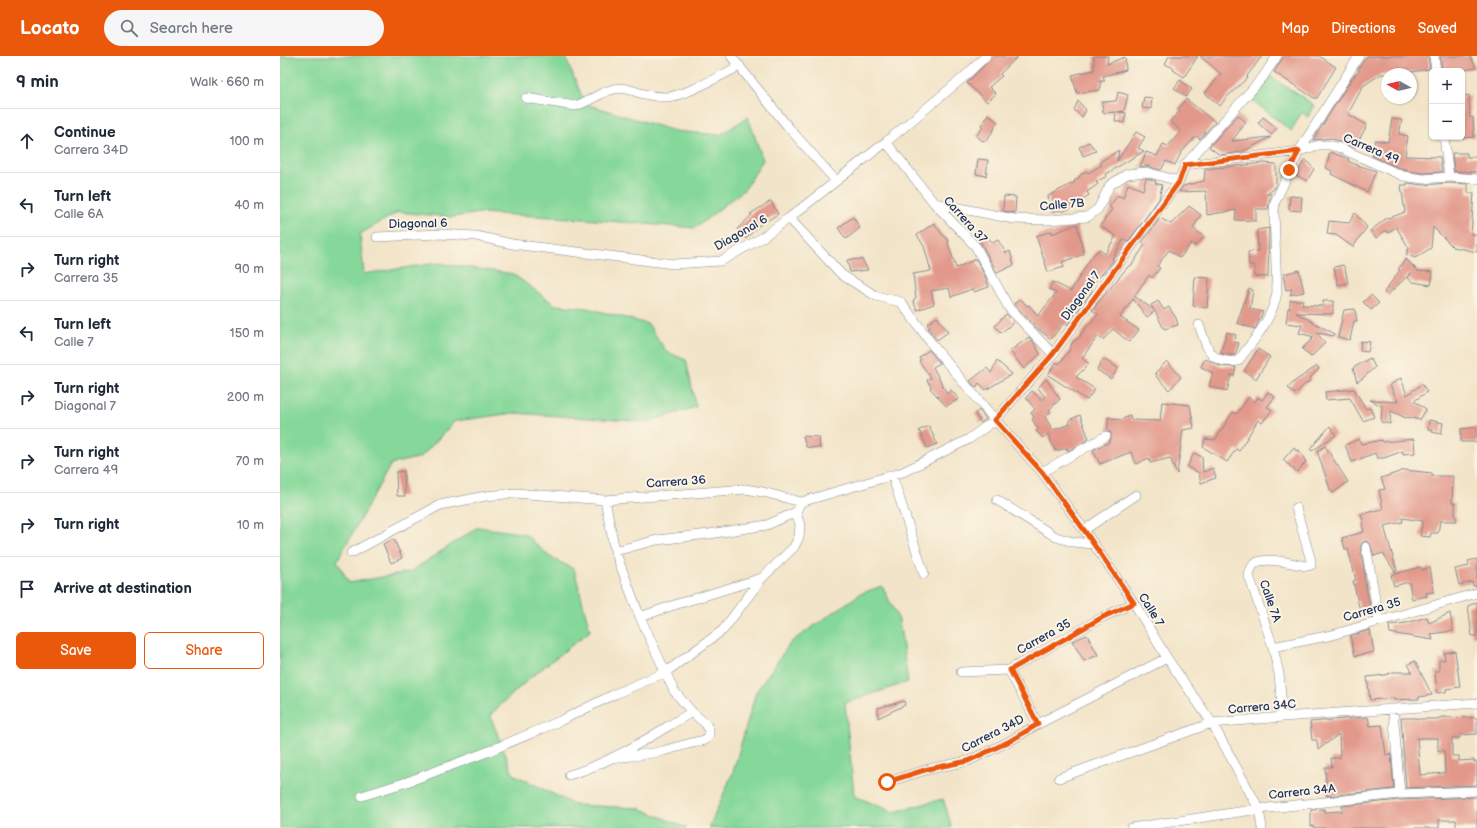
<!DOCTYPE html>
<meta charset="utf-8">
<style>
body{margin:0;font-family:"Balsamiq Sans",sans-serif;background:#f6f6f7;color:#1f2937}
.controls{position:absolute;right:12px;top:12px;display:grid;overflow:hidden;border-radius:6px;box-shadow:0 1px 3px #0004}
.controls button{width:36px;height:36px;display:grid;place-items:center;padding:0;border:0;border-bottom:1px solid #e0e1e3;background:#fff;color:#1f2937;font:20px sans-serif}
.compass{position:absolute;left:1101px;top:12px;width:36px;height:36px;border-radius:50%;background:#fff;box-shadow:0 1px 3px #0004;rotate:278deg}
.stop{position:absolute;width:12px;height:12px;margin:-9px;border:3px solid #ea580c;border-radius:50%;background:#fff}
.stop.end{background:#ea580c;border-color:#fff;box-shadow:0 1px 4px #0008}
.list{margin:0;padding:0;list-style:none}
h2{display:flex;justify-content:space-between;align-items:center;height:52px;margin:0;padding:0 16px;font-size:17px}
h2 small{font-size:13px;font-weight:400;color:#747a83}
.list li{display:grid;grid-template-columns:26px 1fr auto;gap:12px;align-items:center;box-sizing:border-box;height:64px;padding:0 16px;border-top:1px solid #e0e1e3}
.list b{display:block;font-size:15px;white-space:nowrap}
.list p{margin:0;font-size:13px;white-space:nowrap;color:#747a83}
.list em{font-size:13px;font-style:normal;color:#747a83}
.actions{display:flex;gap:8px;padding:12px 16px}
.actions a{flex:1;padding:9px 0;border:1px solid #ea580c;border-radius:6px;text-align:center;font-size:14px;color:#ea580c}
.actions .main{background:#ea580c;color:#fff}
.icon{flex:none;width:22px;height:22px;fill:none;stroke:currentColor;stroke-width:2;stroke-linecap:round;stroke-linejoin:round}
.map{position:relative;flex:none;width:1197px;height:772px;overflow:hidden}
header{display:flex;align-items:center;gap:24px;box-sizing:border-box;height:56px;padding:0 20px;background:#ea580c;color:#fff}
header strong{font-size:19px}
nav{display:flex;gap:22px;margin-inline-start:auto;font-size:14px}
.search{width:280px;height:36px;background:#f6f6f7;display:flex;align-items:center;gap:10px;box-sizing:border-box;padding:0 14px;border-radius:22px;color:#747a83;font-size:15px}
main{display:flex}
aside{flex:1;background:#fff}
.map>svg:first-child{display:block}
</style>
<header>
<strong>Locato</strong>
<div class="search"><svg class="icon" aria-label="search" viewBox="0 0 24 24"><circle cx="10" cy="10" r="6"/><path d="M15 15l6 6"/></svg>Search here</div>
<nav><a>Map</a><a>Directions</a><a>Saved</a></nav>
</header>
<main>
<aside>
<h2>9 min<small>Walk · 660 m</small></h2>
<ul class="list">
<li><svg class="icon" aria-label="ahead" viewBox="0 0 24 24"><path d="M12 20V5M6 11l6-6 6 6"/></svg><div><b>Continue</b><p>Carrera 34D</p></div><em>100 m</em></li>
<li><svg class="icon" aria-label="left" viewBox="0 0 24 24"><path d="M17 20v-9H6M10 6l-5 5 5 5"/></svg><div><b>Turn left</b><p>Calle 6A</p></div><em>40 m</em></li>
<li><svg class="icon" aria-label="right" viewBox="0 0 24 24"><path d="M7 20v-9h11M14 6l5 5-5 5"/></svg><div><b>Turn right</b><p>Carrera 35</p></div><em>90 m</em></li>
<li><svg class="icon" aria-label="left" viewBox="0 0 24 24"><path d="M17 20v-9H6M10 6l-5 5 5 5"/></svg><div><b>Turn left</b><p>Calle 7</p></div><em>150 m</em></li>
<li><svg class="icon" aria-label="right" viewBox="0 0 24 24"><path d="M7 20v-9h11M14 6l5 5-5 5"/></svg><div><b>Turn right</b><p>Diagonal 7</p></div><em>200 m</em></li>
<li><svg class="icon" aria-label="right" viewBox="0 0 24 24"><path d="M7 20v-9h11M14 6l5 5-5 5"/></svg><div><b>Turn right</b><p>Carrera 49</p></div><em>70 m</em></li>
<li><svg class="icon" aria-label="right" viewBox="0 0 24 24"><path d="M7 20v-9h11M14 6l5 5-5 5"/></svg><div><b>Turn right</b></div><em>10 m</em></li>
<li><svg class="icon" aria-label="arrive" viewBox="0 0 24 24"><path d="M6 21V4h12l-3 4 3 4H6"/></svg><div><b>Arrive at destination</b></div></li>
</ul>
<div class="actions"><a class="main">Save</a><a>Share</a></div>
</aside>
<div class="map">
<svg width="1197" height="772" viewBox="0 0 1197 772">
<rect width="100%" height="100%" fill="#fcf5e5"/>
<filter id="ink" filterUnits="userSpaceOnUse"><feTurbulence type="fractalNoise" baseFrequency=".025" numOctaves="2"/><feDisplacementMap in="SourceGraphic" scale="8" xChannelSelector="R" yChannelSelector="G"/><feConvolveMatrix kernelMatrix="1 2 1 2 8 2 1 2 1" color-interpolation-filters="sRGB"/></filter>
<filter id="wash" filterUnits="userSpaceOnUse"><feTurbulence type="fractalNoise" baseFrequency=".012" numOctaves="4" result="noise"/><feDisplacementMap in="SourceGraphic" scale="16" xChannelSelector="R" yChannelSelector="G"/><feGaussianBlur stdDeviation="0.9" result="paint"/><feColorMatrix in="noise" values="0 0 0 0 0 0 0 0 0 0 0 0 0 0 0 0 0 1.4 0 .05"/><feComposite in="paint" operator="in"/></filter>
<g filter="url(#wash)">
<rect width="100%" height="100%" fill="#f2e4c8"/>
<path fill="#86d89a" stroke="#50847c" d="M0,0h285l20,48 90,27 45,4 28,-18 15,43 -18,29 -50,39 -124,-10 -91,-5 -28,4 -54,-5 -38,22 4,40 73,-11 76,11 42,31 32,3 61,16 19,28 19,8 10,47 -49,15 -133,-9 -59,8 -34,36 -30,7 -54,97 12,22 61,-11 68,-45 47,7 25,23 24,12 16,62 -59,46 -41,38 23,59 62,31 64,3 48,20h-407z
M990,20l44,29 -6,12 -6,-5 -11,19 -40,-32z
M602,530l17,34 9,62 -63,21 9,93 40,16 49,-13 9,29h-243l24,-56 23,-80 35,-50 69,-48z"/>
<g id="blocks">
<path fill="#e2988a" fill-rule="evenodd" d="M713,0h25l-18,18 2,2 -13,11 7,7 -9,8 -20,-19z
M814,0h14l-1,8 18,-7 1,13 -23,6 2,5h-5v9l-23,3 -5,-18 22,-5z
M889,0h29l-14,21 -11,-7 1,-2 -9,-4z
M920,0h62l-15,20 1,1 -22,21 -6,8 -15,-13 16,-19z
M1004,0h35l17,11 -19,31h-3l-40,-26z
M1087,0h31v1l30,-1 2,13 -30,5h-19l-18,12 -15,28 19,11 -12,23 -24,-10 -18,2 40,-63 6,-6 -1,-2z
M1160,0h30l6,12 -16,3h-18z
M900,24l12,9 -6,8 -12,-9z
M838,36l10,3 -4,16 -6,1 8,1 -2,10 -9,-2 1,-9 -13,1 -1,-11 14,-1z
M1189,39l1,23 3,-1 1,20 -12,1v-42z
M864,41l8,1 -1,11 -9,-1z
M906,43l29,23 -15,17 -4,-3 -15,17 -6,12 -9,-4 -5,9 -14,-4 -7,1 6,-15 11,4 6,-12 5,2 13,-15 -11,-10 10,-10 -2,-2z
M798,45l8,9 -4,7 -8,-7z
M708,58l10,8 -4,5 1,1 -9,13 -2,-1 -1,1 -7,-5 7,-9 -2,-2z
M958,59l8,7 -14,19 39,-4 -29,15 -22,3 -11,-8z
M983,61l14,11 -6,7 -13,-12z
M1112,63l10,1 -3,14 9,2 -3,20 35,1 2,15 -19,1 -16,-2v-2l-8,-1 -27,-12 3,-16 13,2z
M856,76l9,5 -7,11 6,3 -38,23 1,2 -11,6 2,2 -11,8 2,3 -6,4 1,3 -22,10 -2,-2 -9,2 -3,-16 27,-14 -1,-1 6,-4 -1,-1 7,-5 2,2 14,-8 -2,-3 19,-12 -2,11z
M809,86l7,9 -13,5 -4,-9z
M1050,96l19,7 -1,2 9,4 19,6 -9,21 -36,-18 1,-3 -6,-3z
M1172,97h15v4h10v15l-23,-1z
M698,103l10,1 -2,16 -10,-2z
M1025,103l9,10 -7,12 -11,-6z
M984,107l12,1v21l-1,3 -8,6h4l-3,15h-12v12l-21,-1 1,-10 -29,5 -1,-24 -27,1 4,-6 21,-5 1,-12z
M866,122l10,3 -1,2 7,2 -3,14 -31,43 -4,-3 -12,20 2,1 -25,29 3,2 -25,34 -3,-2 -13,16 -13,-10 -24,-25 7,-5 6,7 2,-1 9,11 18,-23 -7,-4 4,-7 18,9 19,-32 9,-10 6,5 11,-18 -16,-10 12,-17 -3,-2 9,-12 5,3 5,-14 15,6z
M1127,127l16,2 26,-2 19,1v9h6l-3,41 6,1v17l-24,-5 -20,-20 -2,21 -16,10 -9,-4 3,-6 -13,-21 -8,6 -2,-3 -10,8 -6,-7 18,-14 1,1 16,-6 -4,-27h6z
M724,140l12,1 -1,16 -12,-2z
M1010,140l12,1 -1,14 -12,-1z
M491,145l7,13 -20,12 -12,13 -9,-10 15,-14 -2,-1z
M909,150l12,9 -8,13 11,9 -9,9 -4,-3 -11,15 -11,-8 -12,16 3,2 -8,10 -3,-3 -15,21 20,14 -3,-5 7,-4 6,9 5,-3 7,11 2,7 -14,4 -9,-18 -8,6 -14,-18 -13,18 19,13 -10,12 -16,-13 -10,11 -5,-4 -16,22 7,6 -13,13 19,12 -8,11 -39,-25 8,-13 3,2 10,-13 3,-8 9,-7 -1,-1 18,-21 -6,-4 34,-41 4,-4 1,1 14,-21 -3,-2 18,-25 11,6z
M1075,157l12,14 -14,20 -17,-12 -9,-1 2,-13 20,2z
M573,161l7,11 -14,11 -8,-11z
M654,167l8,11 7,7 -1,2 8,25 20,-9 10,19 3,9 -15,5 -2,-3 -21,8 -2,-9 -18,3 3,13 -17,6 -4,-10 3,-2 -3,-24 18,-3 -7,-25 -7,-11z
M797,168l7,30 -22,8 2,5 -16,5 -12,-36 16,-5v3z
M989,172l-1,49 -14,-1v-11h-5l-1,-13 10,-1 -1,-21z
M706,177l6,10 6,-3 8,13 4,-2 4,14 -17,8 -19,-36z
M582,203l6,11 -18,2 -3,-12z
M1126,203l12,12 15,1 -2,13 -18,-3 -5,-4 3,-5 -24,22 -3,-3 16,-22 -2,-1z
M1063,209l2,3 3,15 -10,2 -4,-18z
M1019,214l5,22 -14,3 2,-6 -6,1 -3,-16z
M915,221l14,1 -2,30 -14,-2z
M969,232l4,2 -3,19 13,3 -8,17 -18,-6z
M1091,239l8,8 -8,7 -8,-8z
M1010,244h13l-1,5 21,1v-5h10v13l-37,-1 39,21 -1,2 -17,-3 8,10 -14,14 -9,-8 12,-12 -15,-4 3,-8 -16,-2 2,-15 2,1z
M1075,253l2,12h-3l-4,19 -12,-3 6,-27z
M726,258l8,8 -13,11 -6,-7z
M657,261l11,15 -11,8 -9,-11 2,-1 -3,-4z
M947,276l9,3 -2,7 5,1 -4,12h-6l-9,-2z
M749,281l5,6 6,11 -16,15 -14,-18z
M1081,285l9,1 -2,10 -8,-1z
M978,293l12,8 -14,22 -12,-8z
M649,294l11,13 -7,4 14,27 4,-4 8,9 -13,7 -16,-18 1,-1 -4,-7 4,-2 -12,-17 2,-1 -2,-3z
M1090,302l5,9 -12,11 -6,4 -4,-14z
M823,303l15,9 -7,11 -14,-9z
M925,303l15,7 16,1 -2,9 -3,-1 -4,16 -18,-5 4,-13 -12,-6z
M717,305l15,13 -26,16 -7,-7 -3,5 -6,-7 17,-13 4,5z
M887,305l14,16 -12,13 -13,-14 1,-2 -2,-1z
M1037,310l2,3 -9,9 1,2 -7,5 -9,9 -7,-6 7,-7z
M1121,322l6,17 15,-11 5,8 -13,9 12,8 -6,11 -13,-3 -1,1 -15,-7 -1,13 -9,-2 1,-16 -12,-6 28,2 -8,-17z
M766,323l14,20 -11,11 2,2 -6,5 8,13 17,-6 -1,-4 11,-5 9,24 -21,12 -1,-3 -12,3 -7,-17 -5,4 -7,-7 2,-2 -6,-10 2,-2 -3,-4 4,-4 -9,-11 6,-7 10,9 3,-3 -7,-9z
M1074,333l12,20 4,-1 4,9 -11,4 -13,-23 -24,2 -1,-8z
M988,336l7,5 -8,10 5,3 -10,13 -4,-3 -19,31 -3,-2 -9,13 -24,-15 2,-8 10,1 18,-28 3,2 13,-17 6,5 3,-5 4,3z
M882,346l28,3 4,23 -11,2 -6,44 -7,-16 -20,5 -1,-5 -13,6 -5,-12 -31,12 -7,-14 15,-7 3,-4v-6l-3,-3v-13l13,3 9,-5 1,5 29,1z
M699,354l7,9 -5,4 -6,-9z
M1149,364l14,3 -2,11 -9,-2v-2h-4z
M649,370l8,18 -10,4 -8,-18z
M1050,370l6,9 -24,16 -2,-2z
M1197,371v15h-16v-13z
M523,380l16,1 1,11 -14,-1z
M1079,383l2,5 21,-4 1,2 31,-3 1,14 -12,1v-3l-19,7h-7l-2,-5 -23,9 -7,-17z
M1045,390l23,36 -15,11 -3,-4 -13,-38z
M1014,391l2,4 3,-1 7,12 -9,10 -14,-12z
M914,397l8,4 1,15 10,-4 3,10 -15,5 -2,-10 -12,-6z
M1125,414l27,3v3h21l-1,27h3v11l2,7h-17l-2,12h-7l-1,4 -10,-1 3,-15 -21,-3 1,4 -19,4 13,45 -2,1 -12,-19 -9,3 -4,-13 -5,-2 -3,2 -2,5 5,28h-1l7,36 -10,3 -8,-34 3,-1 -8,-31h-3l-3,-11 22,-6 -2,-8h2l-3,-10 22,-5 -4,-19 6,-1 -4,-11z
M124,415l1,25h-8l-1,-24z
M114,483l8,19 -11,5 -8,-19z
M1197,503v27h-4l-1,-4 -13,3 -4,-16 14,-3 -1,-5z
M1141,511l1,3 8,-3 4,25 -8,1 1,3 -15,3 -3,-17 -15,4 -3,-11z
M1197,546v34h-5l-4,-30z
M1170,557l3,18 -22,3 2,6 -43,-7 -1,-8 17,-2 21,-6 2,6z
M1090,574l4,22 -19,4 -5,-20z
M807,579l11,20 -14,6 -12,-20z
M1175,595l5,36 -14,2v3l-9,1 -2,-22h4v-11h6l-1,-7z
M1135,605l17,34 -13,2v2l-25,1v-2l-24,2 -3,-23 18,-2 8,-3h19l-4,-8z
M624,645l1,4 -27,13v-10z
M1088,661l2,9 12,-1 4,30 5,-1 3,35 -67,7 -2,-29h7l-1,-9h9l-1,-24 -21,16 -1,-10h-5l-2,-18z
M1162,661l35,1v16l-17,1v3h-8v18h7v5l15,-1v2h3v23l-71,3 -5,-70h16v1h20zM1137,682h21v13l6,-1 1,23 -25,2z
M1197,741v31h-21v-8h-17v8h-125l-1,-2h-2v-16l14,-1v3l17,-1v-5l58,-6z"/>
</g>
</g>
<g filter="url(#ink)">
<use href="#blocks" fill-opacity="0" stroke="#868a93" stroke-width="1"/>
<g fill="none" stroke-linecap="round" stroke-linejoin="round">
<g stroke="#868a93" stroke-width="10">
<path id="street" d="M451,0l58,72 47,53
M1154,0l2,15
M246,42l49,8c14,-4 25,-14 39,-17 10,-3 21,3 30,5 7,2 15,3 22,3 20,-1 55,-22 74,-31
M1164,81l5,40
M606,86l48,61 42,44 33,61 44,46
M905,109l114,-14 20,-6h10l11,3 63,28 20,3 26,-2 28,2
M654,147l80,16 34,1 39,-3 11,-8 12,-24 17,-11 19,-2 33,9
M509,162l53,57 34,21 25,6 33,45 61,73 47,52 42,58 50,73 33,55 45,65 47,86 3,19
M97,181l61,-3 38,2 36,8 162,20 47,-3 39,-22 29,-21 97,-76 78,-65 22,-21
M919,269c8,22 10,40 39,36 16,-21 35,-43 39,-69l-3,-81 1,-9 24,-51 60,-95
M762,416l64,-36
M612,419l32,99
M325,444l10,51 25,66 34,74 18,21 14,12 3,6v6l-4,4c-15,3 -28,7 -42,11 -17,4 -33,5 -50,7
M717,444l59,37 17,5 20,2
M804,474l52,-35
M1086,491l13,74
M335,495l42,-11 52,-6 58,-9 29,-13
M71,497l89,-48 46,-9 29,-3 90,7 140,-11 18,3 38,10 102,-30 66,-33 26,-19 58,-66 126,-173 6,-16 78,-88 14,-21
M360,561l31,-11 91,-28
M993,591l59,-12 145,-42
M729,614l29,54
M681,616l48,-2 94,-53 31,-14
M1113,654l7,84
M1003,661l-4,-43 -6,-27 -24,-71c1,-5 2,-10 7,-13 10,-7 38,1 50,3l5,-1v-4l-15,-53
M289,719c45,-13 83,-40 123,-63
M779,722l153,-55 71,-6 194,-14
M607,726l42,-13 39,-8 42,-20 28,-17 129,-66
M82,740l45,-14 80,-30 73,-31 55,-27 51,-22 57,-42 39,-52 32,-31 5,-10 1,-12 -4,-13 5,-10
M851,772l128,-19 141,-15 77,-3"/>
</g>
<use href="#street" stroke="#fff" stroke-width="9"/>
</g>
</g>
<g fill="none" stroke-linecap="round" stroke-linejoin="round" filter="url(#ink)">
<path stroke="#ea580c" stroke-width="5" d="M607,726l41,-13 40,-8 42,-20 28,-17 -28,-54 93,-53 31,-14 -50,-73 -42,-58 -47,-52 58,-66 126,-172 6,-17 114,-14 -10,19"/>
</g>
<g text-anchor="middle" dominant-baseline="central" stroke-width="4" stroke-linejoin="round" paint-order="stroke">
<g font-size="12" fill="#1b2f5e" stroke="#fcf5e5">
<text transform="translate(1091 93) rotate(23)">Carrera 49</text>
<text transform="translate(782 149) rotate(-5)">Calle 7B</text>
<text transform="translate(685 164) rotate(48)">Carrera 37</text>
<text transform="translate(138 168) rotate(-1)">Diagonal 6</text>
<text transform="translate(461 177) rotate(-30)">Diagonal 6</text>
<text transform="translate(801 240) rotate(-54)">Diagonal 7</text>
<text transform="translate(396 426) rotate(-4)">Carrera 36</text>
<text transform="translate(990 545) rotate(71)">Calle 7A</text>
<text transform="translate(871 554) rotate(58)">Calle 7</text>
<text transform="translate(1092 554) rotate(-16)">Carrera 35</text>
<text transform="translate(764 581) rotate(-29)">Carrera 35</text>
<text transform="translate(982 651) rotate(-5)">Carrera 34C</text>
<text transform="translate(713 678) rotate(-27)">Carrera 34D</text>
<text transform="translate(1022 736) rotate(-6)">Carrera 34A</text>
</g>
</g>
</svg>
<div class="controls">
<button>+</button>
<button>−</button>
</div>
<svg class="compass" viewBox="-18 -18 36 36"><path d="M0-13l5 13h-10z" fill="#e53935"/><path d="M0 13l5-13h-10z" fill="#747a83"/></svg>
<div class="stop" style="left:607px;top:726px"></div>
<div class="stop end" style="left:1009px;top:114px"></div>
</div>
</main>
